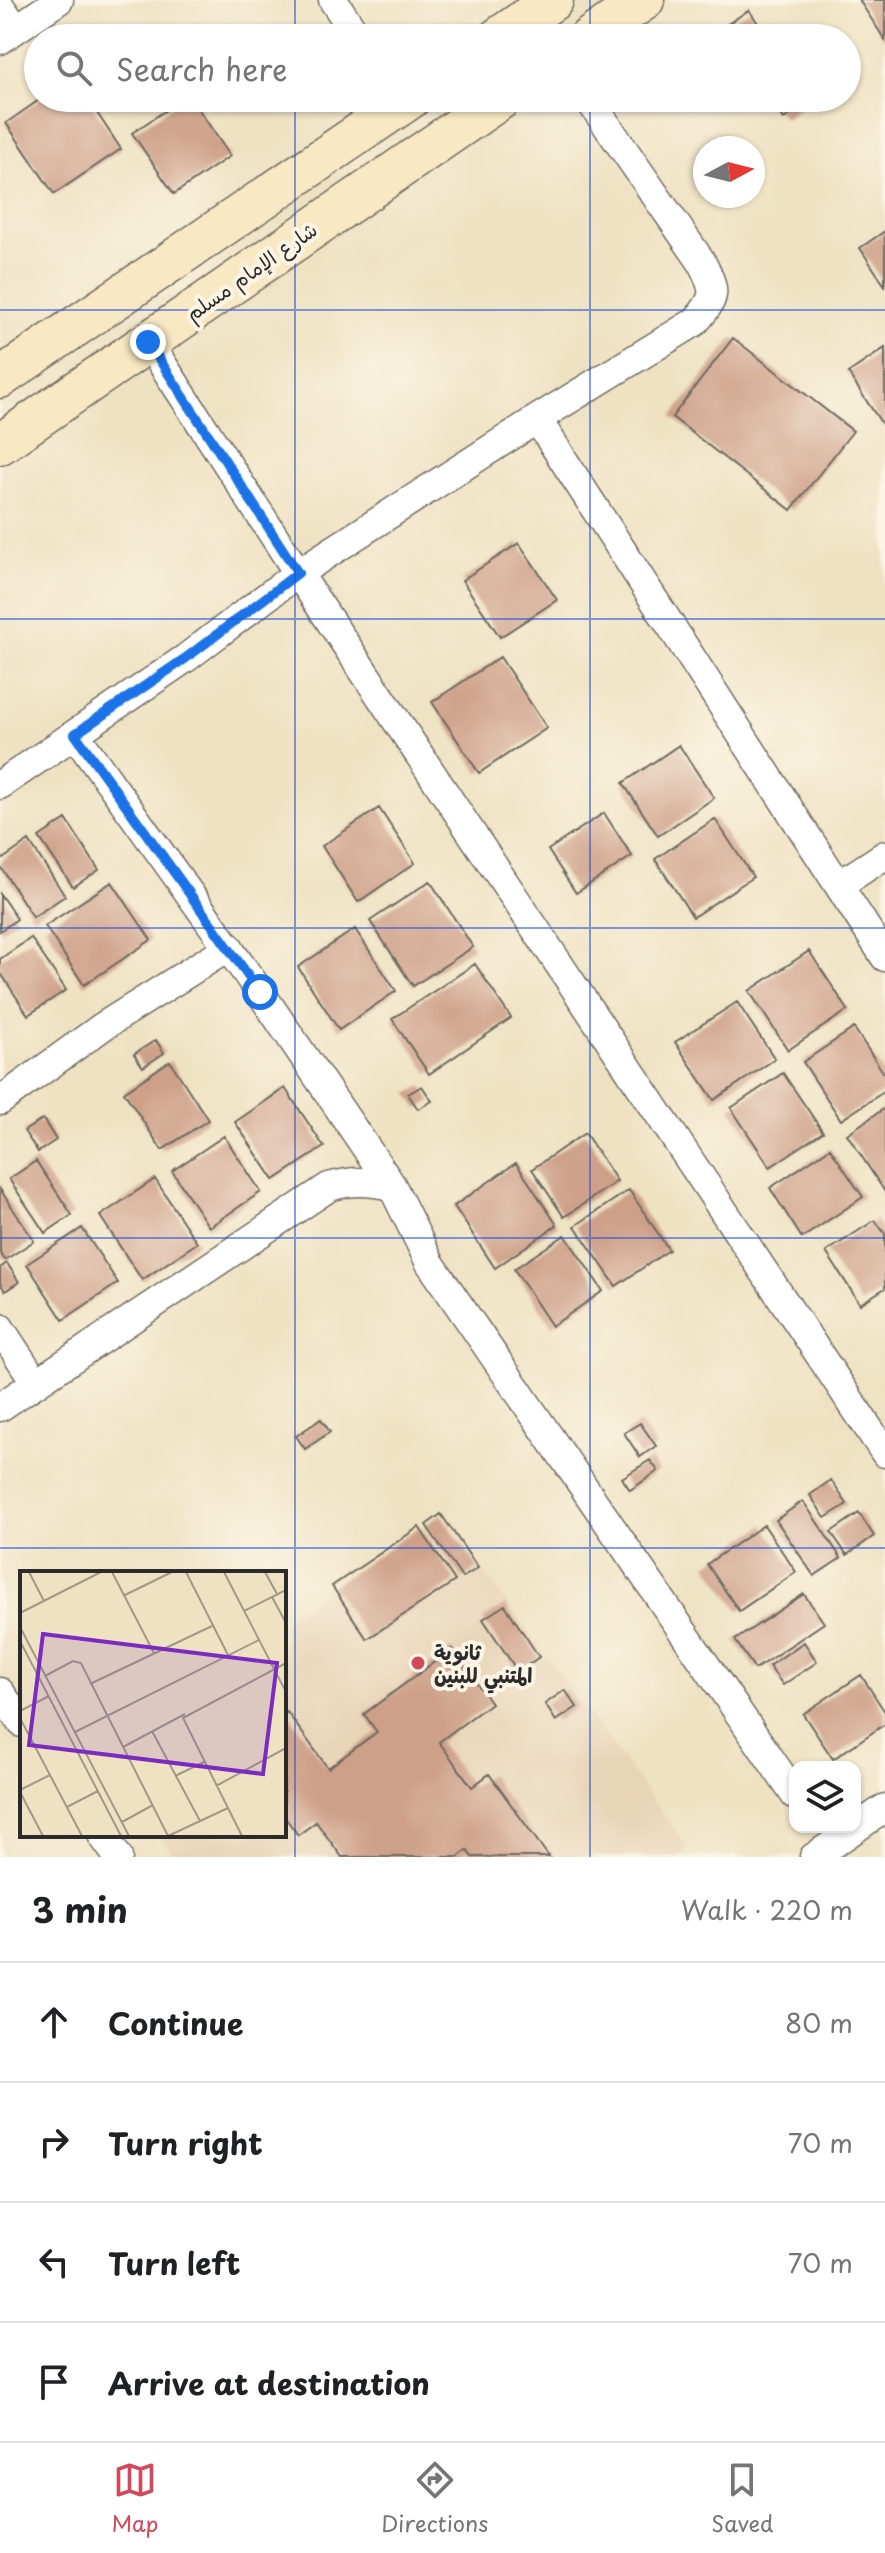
<!DOCTYPE html>
<meta charset="utf-8">
<style>
body{margin:0;font-family:"Playpen Sans","Playpen Sans Arabic",sans-serif;background:#f6f6f6;color:#202124}
.controls{position:absolute;right:24px;bottom:24px;display:grid;overflow:hidden;border-radius:16px;box-shadow:0 2px 6px #0004}
.controls button{width:72px;height:72px;display:grid;place-items:center;padding:0;border:0;border-bottom:2px solid #e0e0e0;background:#fff;color:#202124;font:40px sans-serif}
.compass{position:absolute;left:693px;top:136px;width:72px;height:72px;border-radius:50%;background:#fff;box-shadow:0 2px 6px #0004;rotate:83deg}
.stop{position:absolute;width:24px;height:24px;margin:-18px;border:6px solid #1a73e8;border-radius:50%;background:#fff}
.stop.end{background:#1a73e8;border-color:#fff;box-shadow:0 2px 8px #0008}
.list{margin:0;padding:0;list-style:none}
h2{display:flex;justify-content:space-between;align-items:center;height:104px;margin:0;padding:0 32px;font-size:34px}
h2 small{font-size:26px;font-weight:400;color:#757577}
.list li{display:grid;grid-template-columns:52px 1fr auto;gap:24px;align-items:center;box-sizing:border-box;height:120px;padding:0 32px;border-top:2px solid #e0e0e0}
.list b{display:block;font-size:30px;white-space:nowrap}
.list em{font-size:26px;font-style:normal;color:#757577}
.icon{flex:none;width:44px;height:44px;fill:none;stroke:currentColor;stroke-width:2;stroke-linecap:round;stroke-linejoin:round}
.map{position:relative;flex:none;width:885px;height:1857px;overflow:hidden}
.search{position:absolute;background:#fff;box-shadow:0 2px 6px #0004;left:24px;right:24px;top:24px;height:88px;display:flex;align-items:center;gap:20px;box-sizing:border-box;padding:0 28px;border-radius:44px;color:#757577;font-size:30px}
.sheet{height:584px;background:#fff}
nav{display:flex;justify-content:space-around;align-items:center;box-sizing:border-box;height:112px;border-top:2px solid #e0e0e0;background:#fff;font-size:22px;color:#757577}
nav a{display:grid;justify-items:center;gap:4px}
nav .on{color:#d1495b}
.map>svg:first-child{display:block}
</style>
<div class="map">
<svg width="885" height="1857" viewBox="0 0 885 1857">
<rect width="100%" height="100%" fill="#fcf5e5"/>
<filter id="ink" filterUnits="userSpaceOnUse"><feTurbulence type="fractalNoise" baseFrequency=".0125" numOctaves="2"/><feDisplacementMap in="SourceGraphic" scale="16" xChannelSelector="R" yChannelSelector="G"/><feConvolveMatrix kernelMatrix="1 2 1 2 8 2 1 2 1" color-interpolation-filters="sRGB"/></filter>
<filter id="wash" filterUnits="userSpaceOnUse"><feTurbulence type="fractalNoise" baseFrequency=".006" numOctaves="4" result="noise"/><feDisplacementMap in="SourceGraphic" scale="32" xChannelSelector="R" yChannelSelector="G"/><feGaussianBlur stdDeviation="1.8" result="paint"/><feColorMatrix in="noise" values="0 0 0 0 0 0 0 0 0 0 0 0 0 0 0 0 0 1.4 0 .05"/><feComposite in="paint" operator="in"/></filter>
<g filter="url(#wash)">
<rect width="100%" height="100%" fill="#eee2c2"/>
<path fill="#e8d4b7" d="M441,1514l248,335 -12,8h-502l-16,-22h125v-215z"/>
<g id="blocks">
<path fill="#cea089" d="M859,0h26v40z
M749,10l19,28h-37l-8,-11z
M42,98h45l34,51 -67,45 -48,-71z
M184,98h7l39,58 -56,38 -42,-61z
M770,98h37l2,3 -25,18z
M885,231v55l-25,-38z
M733,338l120,93 -62,79 -119,-93z
M885,348v74l-3,2 -34,-51z
M519,543l38,57 -57,37 -38,-57z
M500,657l47,71 -68,45 -47,-71z
M679,745l35,53 -56,38 -35,-53z
M379,808l36,55 -57,39 -36,-56z
M604,813l28,43 -56,37 -28,-43z
M66,819l33,51 -26,17 -34,-50z
M715,819l38,58 -60,40 -38,-58z
M29,841l36,55 -32,21 -33,-51v-5z
M430,881l43,66 -60,39 -43,-65z
M112,882l39,58 -67,45 -39,-59z
M0,894l17,25 -17,12z
M355,929l41,62 -57,39 -41,-63z
M31,938l35,52 -38,25 -28,-43v-13z
M809,951l39,59 -60,40 -39,-59z
M475,964l36,54 -82,56 -37,-55z
M737,1002l38,57 -61,41 -39,-58z
M854,1028l31,47v16l-44,29 -38,-58z
M156,1040l8,13 -21,14 -9,-13z
M170,1061l38,59 -46,30 -38,-58z
M783,1073l40,59 -53,35 -39,-59z
M422,1086l10,15 -14,8 -10,-15z
M285,1088l39,59 -50,33 -39,-58z
M885,1108v84l-38,-58z
M43,1119l13,21 -18,12 -14,-21z
M585,1133l32,48 -53,36 -32,-48z
M224,1136l37,56 -52,35 -37,-56z
M830,1148l33,49 -61,41 -32,-50z
M36,1161l36,54 -27,18 -36,-54z
M516,1163l41,62 -62,43 -41,-62z
M155,1179l42,64 -55,37 -42,-64z
M0,1189l34,52 -29,19 -5,-7z
M629,1190l40,60 -53,36 -41,-60z
M875,1220l10,14v54l-25,16 -34,-52z
M82,1228l36,55 -55,37 -36,-56z
M565,1235l38,56 -51,35 -38,-57z
M7,1263l12,19 -14,9 -5,-8v-15z
M321,1419l9,13 -25,17 -9,-13z
M640,1423l16,23 -16,11 -16,-24z
M650,1460l8,11 -28,19 -8,-12z
M831,1480l16,24 -22,14 -15,-23z
M803,1501l38,57 -27,18 -38,-56z
M859,1513l15,23 -27,19 -16,-23z
M441,1514l37,54 -16,10 -36,-53z
M764,1525l32,47 -57,39 -32,-47z
M419,1527l36,54 -88,58 -35,-53z
M804,1594l20,29 -69,46 -20,-29z
M505,1605l34,52 -21,15 -35,-53z
M804,1642l13,20 -34,23 -14,-19z
M452,1649l39,54 -52,39 33,45 17,-13 60,83h-77l-5,-7 -9,7h-116l-26,-35 -18,13 -14,-19v-101l3,-3 41,56 49,-36 -13,-18z
M861,1675l24,37v12l-52,35 -30,-45z
M565,1690l12,17 -21,14 -11,-17z"/>
</g>
</g>
<g filter="url(#ink)">
<use href="#blocks" fill-opacity="0" stroke="#6f6b60" stroke-width="2"/>
<g fill="none" stroke-linecap="round" stroke-linejoin="round">
<g stroke="#6f6b60" stroke-width="31">
<path id="street" d="M333,0l25,38
M0,6l16,23
M0,40l59,-40
M148,342l150,231 587,880
M537,419l348,538
M75,734l185,258 132,194
M0,785l186,-127 112,-85 239,-154 158,-97c23,-26 21,-31 6,-61l-113,-163
M839,885l46,-30
M0,1101l102,-74 127,-80
M0,1328l36,55
M0,1407l329,-220c23,-7 40,-6 63,-1l38,77 365,532
M0,1692l22,31
M102,1835l16,22
M814,1857l71,-49"/>
</g>
<g stroke="#6f6b60" stroke-width="43">
<path id="secondary" d="M498,38l55,-38
M589,38l55,-38
M0,378l411,-280
M0,444l502,-346"/>
</g>
<use href="#street" stroke="#fff" stroke-width="28"/>
<use href="#secondary" stroke="#f8e8c3" stroke-width="40"/>
</g>
</g>
<g fill="none" stroke-linecap="round" stroke-linejoin="round" filter="url(#ink)">
<path stroke="#1a73e8" stroke-width="10" d="M148,342l150,231 -112,85 -111,76 185,258"/>
</g>
<path fill="none" stroke="#1d4ed8" stroke-width="2" stroke-opacity="0.55" d="M295,0v38M590,0v38M295,98v1759M590,98v1759M0,310h885M0,619h885M0,928h885M0,1238h885M0,1548h885"/>
<circle fill="#d1495b" stroke="#fcf5e5" stroke-width="3" cx="418" cy="1663" r="8"/>
<g text-anchor="middle" dominant-baseline="central" stroke-width="8" stroke-linejoin="round" paint-order="stroke">
<g font-size="20" fill="#2b2b2b" stroke="#fcf5e5">
<text transform="translate(251 271) rotate(-35)">شارع الإمام مسلم</text>
</g>
<g font-size="20" font-weight="bold" fill="#2b2b2b" stroke="#fcf5e5" text-anchor="start">
<text x="434" y="1652">ثانوية<tspan x="434" dy="23">المتنبي للبنين</tspan></text>
</g>
</g>
<g transform="translate(20 1571)">
<rect width="266" height="266" fill="#eee2c2"/>
<path fill="none" stroke="#a09986" stroke-width="2" d="M9,1l15,29M92,1l42,81M166,1l42,83M204,1l62,120M245,1l12,22M105,24l47,-23M252,26l14,26M224,40l42,-21M0,42l81,-41M0,56l109,209M0,70l101,195M25,105l28,-15 8,2 87,173M70,113l122,-58M0,140l29,-15M0,147l62,118M132,160l48,90M55,161l184,-92M103,176l62,-33M155,205l29,-14M196,215l70,-38M0,219l30,-15M0,221l23,44M47,236l31,-16M102,251l31,-17M148,265l60,-28M222,265l-59,-118 103,-55"/>
<path fill="#7b2cbf" fill-opacity="0.15" stroke="#7b2cbf" stroke-width="4" d="M23,63l234,29 -14,111 -234,-29z"/>
<rect width="266" height="266" fill="none" stroke="#2b2b2b" stroke-width="4"/>
</g>
</svg>
<div class="controls">
<button><svg class="icon" aria-label="layers" viewBox="0 0 24 24"><path d="M12 4l9 5-9 5-9-5zM3 14l9 5 9-5"/></svg></button>
</div>
<svg class="compass" viewBox="-18 -18 36 36"><path d="M0-13l5 13h-10z" fill="#e53935"/><path d="M0 13l5-13h-10z" fill="#757577"/></svg>
<div class="stop" style="left:260px;top:992px"></div>
<div class="stop end" style="left:148px;top:342px"></div>
<div class="search"><svg class="icon" aria-label="search" viewBox="0 0 24 24"><circle cx="10" cy="10" r="6"/><path d="M15 15l6 6"/></svg>Search here</div>
</div>
<section class="sheet">
<h2>3 min<small>Walk · 220 m</small></h2>
<ul class="list">
<li><svg class="icon" aria-label="ahead" viewBox="0 0 24 24"><path d="M12 20V5M6 11l6-6 6 6"/></svg><div><b>Continue</b></div><em>80 m</em></li>
<li><svg class="icon" aria-label="right" viewBox="0 0 24 24"><path d="M7 20v-9h11M14 6l5 5-5 5"/></svg><div><b>Turn right</b></div><em>70 m</em></li>
<li><svg class="icon" aria-label="left" viewBox="0 0 24 24"><path d="M17 20v-9H6M10 6l-5 5 5 5"/></svg><div><b>Turn left</b></div><em>70 m</em></li>
<li><svg class="icon" aria-label="arrive" viewBox="0 0 24 24"><path d="M6 21V4h12l-3 4 3 4H6"/></svg><div><b>Arrive at destination</b></div></li>
</ul>
</section>
<nav>
<a class="on"><svg class="icon" aria-label="map" viewBox="0 0 24 24"><path d="M3 6l6-2 6 2 6-2v14l-6 2-6-2-6 2zM9 4v14M15 6v14"/></svg>Map</a>
<a><svg class="icon" aria-label="directions" viewBox="0 0 24 24"><path d="M12 3l9 9-9 9-9-9zM9 14v-3h6M13 9l2 2-2 2"/></svg>Directions</a>
<a><svg class="icon" aria-label="saved" viewBox="0 0 24 24"><path d="M7 4h10v16l-5-4-5 4z"/></svg>Saved</a>
</nav>
